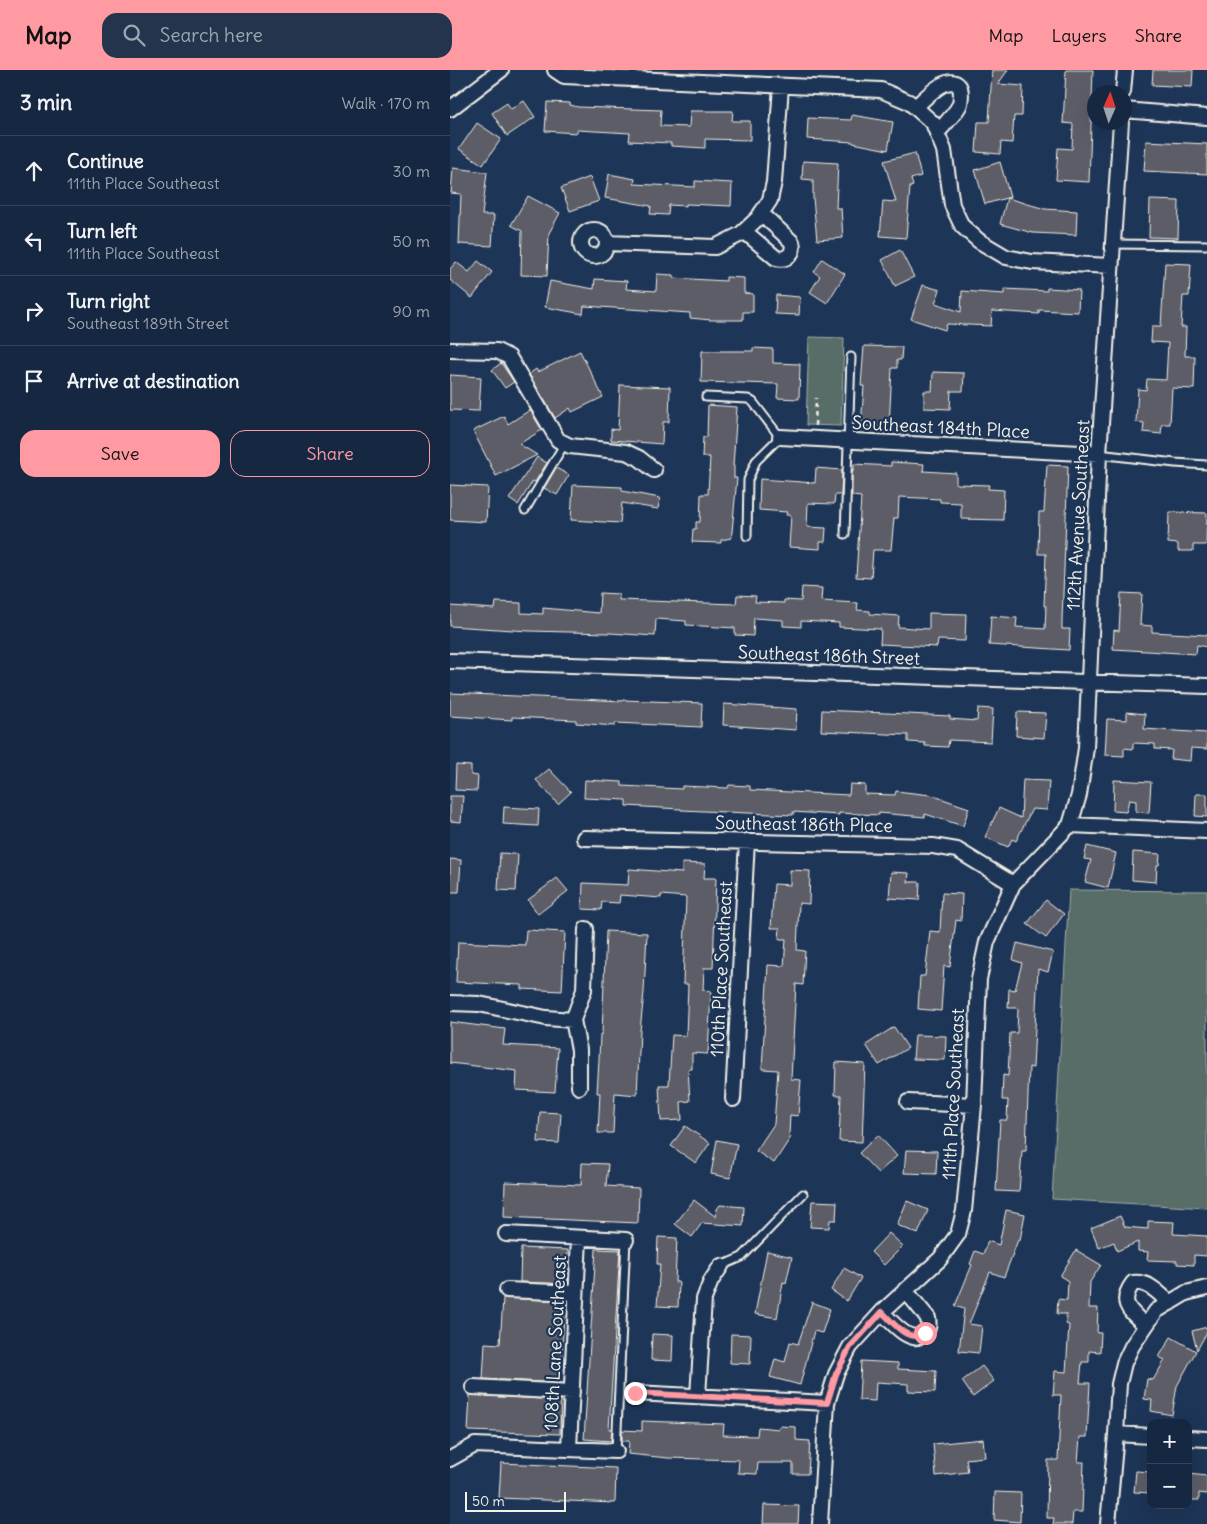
<!DOCTYPE html>
<meta charset="utf-8">
<style>
body{margin:0;font-family:Delius,sans-serif;background:#23344c;color:#f1f3f6}
.controls{position:absolute;right:15px;bottom:15px;display:grid;overflow:hidden;border-radius:10px;box-shadow:0 5px 20px #0002}
.controls button{width:45px;height:45px;display:grid;place-items:center;padding:0;border:0;border-bottom:1px solid #35445a;background:#162841;color:#f1f3f6;font:25px sans-serif}
.compass{position:absolute;left:637px;top:15px;width:45px;height:45px;border-radius:50%;background:#162841;box-shadow:0 5px 20px #0002;rotate:3deg}
.scale{position:absolute;left:15px;bottom:12px;width:101px;box-sizing:border-box;padding-left:5px;border:2px solid #f4f1e8;border-top:0;font-size:14px;line-height:18px;white-space:nowrap;color:#f4f1e8;-webkit-text-stroke:4px #1d3557;paint-order:stroke}
.stop{position:absolute;width:15px;height:15px;margin:-11px;border:4px solid #ff9aa2;border-radius:50%;background:#fff}
.stop.end{background:#ff9aa2;border-color:#fff;box-shadow:0 1px 5px #0008}
.list{margin:0;padding:0;list-style:none}
h2{display:flex;justify-content:space-between;align-items:center;height:65px;margin:0;padding:0 20px;font-size:21px}
h2 small{font-size:16px;font-weight:400;color:#9ea6b1}
.list li{display:grid;grid-template-columns:32px 1fr auto;gap:15px;align-items:center;box-sizing:border-box;height:70px;padding:0 20px;border-top:1px solid #35445a}
.list b{display:block;font-size:19px;white-space:nowrap}
.list p{margin:0;font-size:16px;white-space:nowrap;color:#9ea6b1}
.list em{font-size:16px;font-style:normal;color:#9ea6b1}
.actions{display:flex;gap:10px;padding:15px 20px}
.actions a{flex:1;padding:11px 0;border:1px solid #ff9aa2;border-radius:15px;text-align:center;font-size:18px;color:#ff9aa2}
.actions .main{background:#ff9aa2;color:#111}
.icon{flex:none;width:28px;height:28px;fill:none;stroke:currentColor;stroke-width:2;stroke-linecap:round;stroke-linejoin:round}
.map{position:relative;flex:none;width:757px;height:1454px;overflow:hidden}
header{display:flex;align-items:center;gap:30px;box-sizing:border-box;height:70px;padding:0 25px;background:#ff9aa2;color:#111}
header strong{font-size:24px}
nav{display:flex;gap:28px;margin-inline-start:auto;font-size:18px}
.search{width:350px;height:45px;background:#23344c;display:flex;align-items:center;gap:12px;box-sizing:border-box;padding:0 18px;border-radius:15px;color:#9ea6b1;font-size:19px}
main{display:flex}
aside{flex:1;background:#162841}
.map>svg:first-child{display:block}
</style>
<header>
<strong>Map</strong>
<div class="search"><svg class="icon" aria-label="search" viewBox="0 0 24 24"><circle cx="10" cy="10" r="6"/><path d="M15 15l6 6"/></svg>Search here</div>
<nav><a>Map</a><a>Layers</a><a>Share</a></nav>
</header>
<main>
<aside>
<h2>3 min<small>Walk · 170 m</small></h2>
<ul class="list">
<li><svg class="icon" aria-label="ahead" viewBox="0 0 24 24"><path d="M12 20V5M6 11l6-6 6 6"/></svg><div><b>Continue</b><p>111th Place Southeast</p></div><em>30 m</em></li>
<li><svg class="icon" aria-label="left" viewBox="0 0 24 24"><path d="M17 20v-9H6M10 6l-5 5 5 5"/></svg><div><b>Turn left</b><p>111th Place Southeast</p></div><em>50 m</em></li>
<li><svg class="icon" aria-label="right" viewBox="0 0 24 24"><path d="M7 20v-9h11M14 6l5 5-5 5"/></svg><div><b>Turn right</b><p>Southeast 189th Street</p></div><em>90 m</em></li>
<li><svg class="icon" aria-label="arrive" viewBox="0 0 24 24"><path d="M6 21V4h12l-3 4 3 4H6"/></svg><div><b>Arrive at destination</b></div></li>
</ul>
<div class="actions"><a class="main">Save</a><a>Share</a></div>
</aside>
<div class="map">
<svg width="757" height="1454" viewBox="0 0 757 1454">
<rect width="100%" height="100%" fill="#1d3557"/>
<filter id="ink" filterUnits="userSpaceOnUse"><feTurbulence type="fractalNoise" baseFrequency=".02" numOctaves="2"/><feDisplacementMap in="SourceGraphic" scale="10" xChannelSelector="R" yChannelSelector="G"/><feConvolveMatrix kernelMatrix="1 2 1 2 8 2 1 2 1" color-interpolation-filters="sRGB"/></filter>
<g filter="url(#ink)">
<path fill="#586d68" stroke="#a6afa8" d="M359,267l35,1 -3,88 -35,-1z
M619,820l138,1v317l-155,-9z"/>
<path fill="#5d5d67" stroke="#f4f1e8" d="M542,0h16l-10,14 25,2 -1,30h-8l-2,27 -11,-1 -1,12 -24,-2 2,-30h11z
M616,0h27l-4,112 -33,-2 2,-32 14,1 1,-25 -10,-1z
M703,0h40l-1,17 -40,-2z
M74,31l11,16 -28,19 -15,-23 15,-10 4,6z
M97,32l23,1v2l8,2 83,3 -1,16 29,1 1,-16h43l-1,10h18v19l-45,-1v9l-34,-2v-3l-42,-2 1,-8 -53,-3v3l-32,-2z
M402,45l41,7 -5,28 -35,-7v-1l-46,-3 1,-21 43,2z
M27,53l24,16 -18,26 -24,-16z
M696,71l61,3v30l-63,-3z
M465,83l6,23 -10,3 2,7 -3,1 -4,51 -26,-2 3,-35 13,1 -12,-41z
M353,91l35,2 -2,45h5l2,30 -26,2 -4,-42v-18l-11,-1z
M550,92l10,35 -25,7 -10,-34z
M3,98l34,4 -5,43h12l-2,31 -33,-2 2,-50 -10,-1z
M159,104l26,5 -1,5 61,3v-6l37,2 -1,23 -45,-2v2l-17,-1 -1,10 -18,-1 1,-8 -46,-8z
M140,107l9,24 -29,10 -9,-23z
M78,126l32,17 -11,20 -2,43 -26,-1 1,-44 -11,-6z
M557,128l38,11 32,2 -1,24 -43,-2 -33,-9z
M700,130l29,1 -1,37 -29,-1z
M450,180l14,27 -19,9 -13,-26z
M372,189l23,15 -18,29 -17,-11 10,-16 -6,-4z
M28,191l14,11 -20,26 -22,-18v-11l6,-7 13,10z
M715,193l26,1 -2,32h-6l-2,31h5l-1,29h10l-1,33 -22,-1 -2,36h-8l-1,10 -18,-2 1,-9 -8,-1 2,-33 8,1 1,-11 19,1 2,-37 -17,-1 1,-16h9z
M207,204l16,1v3l53,3v-4l18,1v15l9,1v18h-10v8h-32l-21,-2v-5l-106,-7 -1,8 -38,-7 5,-26 44,8 1,-10 32,2 -1,8 30,2z
M473,215l17,5 -5,13 26,9 1,-21 42,3v-5l43,2v-3l32,2 -1,22 -39,-2v4l-47,-3 -1,15 -44,-2 -2,6 -34,-11z
M326,225l24,2 -1,18 -24,-1z
M414,276l38,1 -1,13h-4v8h-5l-3,59 -28,-1 3,-40h-3z
M303,278l20,1v14l27,1 -1,35 -22,-1 1,-14 -77,-2 1,-31h51z
M130,281l23,46 -31,15 -2,-4 -15,10 -26,-44 7,-5 2,3z
M51,293l13,19 -9,6 -13,-18z
M483,302l31,1 -1,18h-12l-1,18 -26,-1v-17h8z
M0,305l31,2 -2,34 -29,-1z
M170,315l50,2 -1,35h-6l-1,22 -51,-4v-11l7,1z
M258,335l29,2 -4,59h1v12h3l-5,54 -1,6 -10,2v3l-29,-1 1,-13h3v-7h4l1,-28h7l2,-37h-8l1,-20h4z
M80,340l12,20 -23,14 18,11 -41,21 -23,-45 31,-15 4,8z
M87,387l10,6 -12,19 -2,-1 -15,24 -9,-6z
M441,392l33,2 -1,7 33,2v11l33,1 -1,4 16,1 -1,30 -42,-1v-16l-21,-1v-3l-41,-2 -1,21h-4l-3,32h-18l-2,28 -15,-1 5,-80 -9,-1v-26h2v-6l37,2z
M597,395l21,1 -6,154v9h8l-1,21 -80,-5 2,-29 26,2 -1,9 29,2 1,-23h-2l2,-52h-8l1,-42h5z
M106,398l13,7 -12,20 -13,-7z
M366,398l26,2 -1,25h-6l-1,9 -26,-1 -1,24 19,1 -1,14h-5v7l-31,-2 2,-32h-5l1,-3 -28,-2 1,-31 55,4z
M0,415l38,2 -2,35 -36,-2z
M123,415l49,2v4l38,7 -2,11 -36,-6 -2,20 -49,-3z
M719,442l38,1 -1,32h-13v6h-15v-7l-10,-1z
M352,517l20,1 -1,13 37,2 -1,7 13,1v3l29,2 -1,11 31,2v-16l37,1 -1,27 -27,-1 -1,7 -57,-3 1,-15 -42,-2v-4l-38,-2v6l-18,-1v-6l-29,-2 -1,18 -18,-1v-7l-49,-3v-4l-30,-2 -1,17 -45,-3 -81,-2 -79,-5v-20l45,3 1,-7 25,1v10l22,1v-6l56,5 1,-20 19,1v6l117,4 1,-9 19,1 -1,6 29,1v-3l17,1z
M671,523l21,1 -2,31 12,1v6l55,3v12l-10,-2 -1,9 -83,-5 1,-19 5,1z
M0,623l173,8v-1l79,3 -1,24 -86,-4v3l-39,-3v-3l-64,-3v3l-62,-4z
M274,634l73,5 -1,21 -73,-5z
M528,638l15,1 -2,33 -42,-2 -1,7 -23,-1v-3l-17,-1v-7l-87,-4 1,-21 128,6v3l27,2z
M567,642l29,1 -2,25 -28,-2z
M677,642l18,2 -1,15 63,4v16l-16,-1 -1,13 -19,-2 1,-9 -17,-1v-5l-22,-1v6l-9,-1v8l-19,-1 2,-36 20,1z
M6,695l15,1v9l7,1 -1,15 -22,-1z
M99,699l22,23 -13,12 -22,-24z
M135,710l37,2v4l60,3v-3l46,2 1,-3 21,1v4l99,5 1,-11 15,1v9l30,1 1,-4 35,4 38,13 -6,18 -38,-12v3l-46,-4v2l-40,-2v2l-46,-3v3l-112,-5v-1l-55,-3v-6l-42,-2z
M573,710l26,1 -2,29 -15,-1 -16,32 -4,-2 -4,8 -23,-10 14,-29 22,10z
M664,710l37,2 -2,31 -13,-1v-11l-7,-1 -3,12 -13,-1z
M746,724h11v23l-12,-1z
M0,726h13l-2,26 -11,-1z
M54,737l35,2 -1,17 -35,-2z
M637,776l29,7 -8,35 -23,-6 6,-22 -7,-1z
M683,782l27,2 -1,11h-2l-1,17 -24,-2z
M50,783l18,1 -2,37 -18,-1z
M0,789l11,1 -2,32h-9z
M232,793l23,1 -1,14h12l-3,90h-9l-1,22 8,1 -3,63 -16,-1v16h-4l2,32 -9,1 1,18 -21,1 -2,-36h10l3,-50 14,1 2,-52h-5l3,-87 -25,-2v3l-41,-3 -1,8 -17,-1 -1,8 -19,-1 1,-26 45,2 1,-16 53,4z
M340,800l20,1 -1,33 -10,-1 -2,47 8,1 -2,34 -7,-1 -5,95 10,1 -3,36 -8,-1 -1,20 2,2 -17,26 -18,-12 18,-27 4,-54 -16,-1 6,-104 16,1 2,-27h-7l1,-11h-9l3,-44 16,1z
M441,802l18,1 -1,9h12l-1,18 -30,-2z
M107,808l11,13 -30,23 -10,-14z
M492,823l20,1 -1,27 -5,-1 -6,47 -6,-1 -3,45 -23,-2 2,-33h5l5,-45 10,1z
M596,830l18,14 -18,24 -19,-14z
M76,860l39,2 -3,59 -40,-2v-4l-66,-3 2,-40 67,3z
M156,861l41,2 -3,59 -4,39 -3,64 -22,-2 -2,40h-15l2,-40h-3l2,-33 1,-26h2z
M567,873l36,9 -5,20 -10,-3 -5,99 -4,-1 -3,84h-4l-3,41 -23,-1 4,-71h7l1,-20h-6l1,-25 5,1 2,-43h7l1,-25h-10l1,-19 6,1 7,-27 -9,-3z
M0,952l55,7 -2,16 55,3 -3,44 -39,-2 1,-19 -67,-8z
M444,957l14,21 -29,17 -13,-20z
M465,965l31,1 -1,24 -32,-1z
M386,992l29,2 -3,78 -23,-1 2,-46h-6z
M90,1042l21,1 -2,30 -21,-1z
M235,1056l25,17 -14,20 -25,-17z
M428,1065l19,21 -19,17 -19,-20z
M267,1070l20,4 -7,34 -19,-4z
M456,1080l31,1 -1,23 -32,-1z
M132,1093l26,1 -2,22 33,2 -1,35 -134,-6 1,-35 76,3z
M244,1130l22,17 1,-8 3,-4 24,2 -1,19 -41,-3 -10,14 -17,-13z
M362,1131l25,1 -1,18h-6l-1,8 -19,-1z
M457,1131l21,9 -10,24 -21,-9z
M556,1140l19,4 -5,26h-2l-14,37 -14,-5 -21,52 13,2 -3,27 -20,-2 5,-42 -9,-3 17,-41 -2,-1 5,-13 8,3 5,-13 11,4z
M670,1146l5,11 23,2v-8l26,1 -1,12 34,2v20l-13,-1v10l-17,-1v-3l-30,-1 1,-8 -10,-1v-9l-21,9 -3,-9 -15,6 -8,-20z
M439,1163l14,13 -19,19 -13,-13z
M208,1167l19,1 -2,44h4l-1,25 -21,-1 3,-42h-3z
M71,1178l47,2 -1,34 -47,-2z
M146,1179l24,1 -11,179h3l-1,12 -27,-2z
M626,1180l25,15 -11,17 -1,26h9l-1,25h4l-1,19 -11,-1v11h-7l-2,21h10l-3,54h-7l-2,25h6l-2,50h-9l-1,12h-19l1,-6h-7l1,-58h10l3,-65h-8l2,-24 11,1 3,-47 -3,-1v-10h-9l1,-15 9,1 1,-19 -8,-5z
M317,1181l25,6 -6,26 -3,-1 -6,36 -22,-4z
M394,1198l17,10 -14,23 -16,-11z
M53,1228l62,3 -5,82 -77,-4 2,-36 15,1z
M362,1232l18,7 -8,24 -8,-2 -14,54 -30,-8 5,-18 10,3 5,-20 8,2z
M757,1257v5l-10,18 -5,-19z
M202,1264l21,1 -1,26 -21,-1z
M281,1264l20,1 -1,29 -20,-1z
M721,1267l25,14 -19,35 -5,29 -21,-4 1,-11 -8,-1 3,-20 6,1 12,-20 -6,-3z
M411,1291l37,2v6l38,2 -1,21 -27,-1v-7l-32,-2 -1,19 -16,-1z
M532,1296l12,15 -21,16 -11,-16z
M20,1325l91,5 -1,34 -92,-3z
M192,1351l82,3 -1,11 34,1 1,-9 21,2v-3l17,1v13l14,1 -2,33h-15v-11h-35l-1,11 -19,-1 1,-13 -71,-2 -40,-4 1,-13h-7v-11l20,1z
M533,1369l2,18 -19,2 2,13 -32,4 -3,-32z
M51,1393l115,5 -1,35 -116,-5z
M686,1401l15,1v21l-17,-1z
M738,1404l19,2v18l-8,-1v7h-11z
M545,1422l26,1 -1,29 -26,-2z
M314,1435l35,1 -1,18h-35z"/>
<g fill="none" stroke-linecap="round" stroke-linejoin="round">
<g stroke="#f4f1e8" stroke-width="11">
<path id="lane" d="M663,174l94,1
M256,327l42,2 5,3 27,35 -24,24 -8,19 -1,56
M649,384l76,9 32,2
M75,440l40,-67
M395,464l6,-177
M271,1196l21,-9 61,-63
M166,1381l10,-211"/>
</g>
<g stroke="#f4f1e8" stroke-width="18">
<path id="street" d="M105,0l9,6 317,14 28,12 24,21 11,27 8,55 10,21 17,15 27,16 26,5 79,4
M673,22l2,-22
M465,37c9,-7 33,-35 44,-21 3,4 2,16 0,20 -5,9 -15,19 -22,27
M0,39l51,-39
M674,40l83,7
M131 173a13 13 0 1 1 26 0a13 13 0 1 1-26 0Z
M294,161l32,27c11,3 19,-5 16,-16l-31,-29
M157,173l108,4 26,-13 17,-16 12,-18 4,-18 7,-96
M0,280l47,1 12,6 49,83 12,6 56,6 13,6 15,12
M330,367l319,17
M0,591l757,25
M620,755l137,6
M134,768l349,8 24,4 56,34
M0,933l29,1 67,14 27,2
M129,1017v-37l-6,-30 11,-30 2,-61
M283,1029l14,-258
M458,1032l66,3
M56,1164l120,6
M57,1220l69,3
M432,1242c9,9 29,35 43,21 4,-4 4,-10 3,-15l-23,-28
M695,1255c-15,-14 -27,-22 -12,-42 16,-2 25,10 37,20
M23,1317l99,5
M185,1323l192,10
M248,1326l6,-97 7,-18 10,-15
M666,1364l35,2
M738,1368l19,1
M119,1379l10,-211
M0,1389l25,-14 141,6
M370,1454l7,-121 9,-29 14,-27 32,-35 58,-53 18,-25 6,-23 10,-106 5,-126 8,-37 26,-58 57,-59 9,-30 7,-47 13,-294 22,-332
M658,1454l8,-90 3,-50 5,-21 8,-17 24,-35 30,-18 21,-5"/>
</g>
<path stroke="#f4f1e8" stroke-width="2.5" stroke-dasharray="5 4" stroke-linecap="butt" d="M365,356l1,-28"/>
<use href="#lane" stroke="#1d3557" stroke-width="7"/>
<use href="#street" stroke="#1d3557" stroke-width="14"/>
</g>
</g>
<g fill="none" stroke-linecap="round" stroke-linejoin="round" filter="url(#ink)">
<path stroke="#ff9aa2" stroke-width="6" d="M185,1323l192,10 9,-29 14,-27 32,-35c12,11 26,32 43,21"/>
</g>
<g text-anchor="middle" dominant-baseline="central" stroke-width="4.5" stroke-linejoin="round" paint-order="stroke">
<g font-size="18" fill="#f4f1e8" stroke="#1d3557">
<text transform="translate(491 357) rotate(3)">Southeast 184th Place</text>
<text transform="translate(628 445) rotate(-87)">112th Avenue Southeast</text>
<text transform="translate(379 585) rotate(2)">Southeast 186th Street</text>
<text transform="translate(354 754) rotate(1)">Southeast 186th Place</text>
<text transform="translate(271 899) rotate(-87)">110th Place Southeast</text>
<text transform="translate(503 1024) rotate(-87)">111th Place Southeast</text>
<text transform="translate(105 1273) rotate(-87)">108th Lane Southeast</text>
</g>
</g>
</svg>
<div class="controls">
<button>+</button>
<button>−</button>
</div>
<svg class="compass" viewBox="-18 -18 36 36"><path d="M0-13l5 13h-10z" fill="#e53935"/><path d="M0 13l5-13h-10z" fill="#9ea6b1"/></svg>
<div class="scale">50 m</div>
<div class="stop" style="left:475px;top:1263px"></div>
<div class="stop end" style="left:185px;top:1323px"></div>
</div>
</main>
